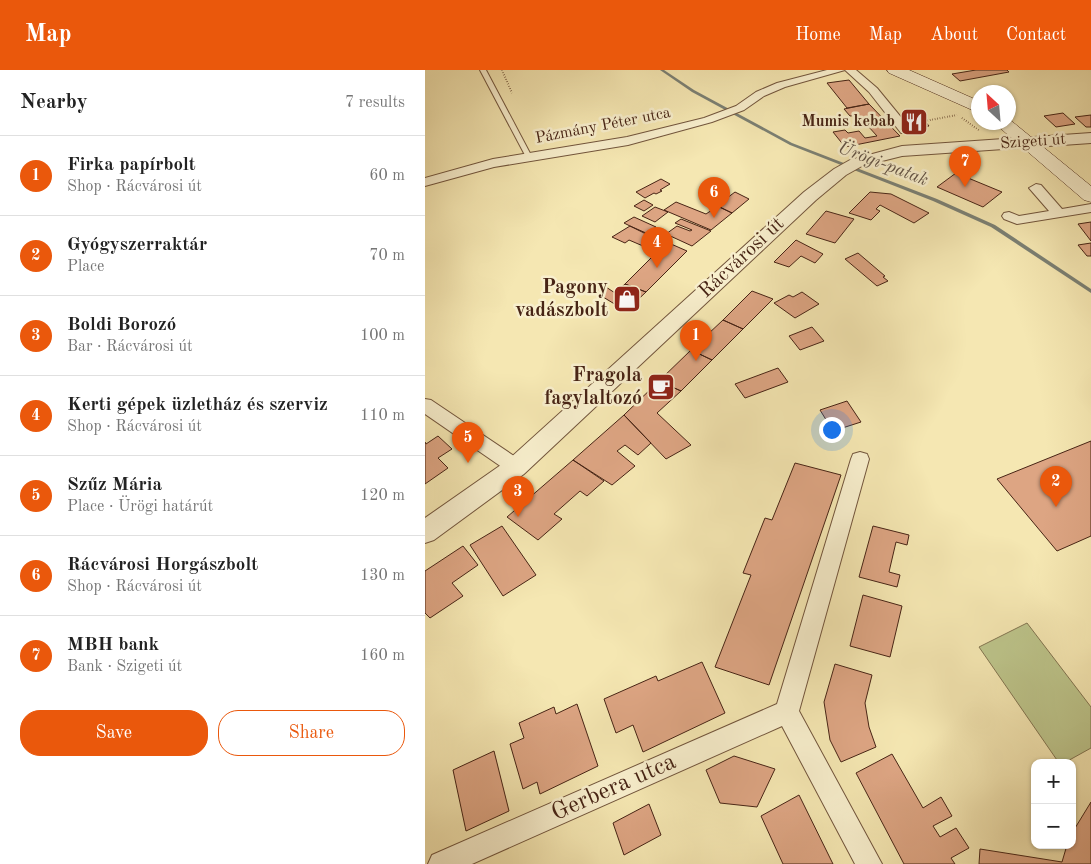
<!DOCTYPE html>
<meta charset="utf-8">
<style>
body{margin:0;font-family:"Old Standard TT",serif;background:#f6f6f6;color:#222}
.controls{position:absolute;right:15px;bottom:15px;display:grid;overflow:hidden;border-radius:10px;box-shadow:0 1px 4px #0004}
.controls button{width:45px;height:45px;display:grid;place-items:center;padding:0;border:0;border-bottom:1px solid #e0e0e0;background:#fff;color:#222;font:25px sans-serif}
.compass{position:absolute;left:546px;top:15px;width:45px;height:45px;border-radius:50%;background:#fff;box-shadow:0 1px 4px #0004;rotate:334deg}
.you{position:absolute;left:406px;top:359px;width:18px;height:18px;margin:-12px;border:4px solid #fff;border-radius:50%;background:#1a73e8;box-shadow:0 0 0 8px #1a73e833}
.badge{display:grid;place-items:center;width:32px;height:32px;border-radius:50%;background:#ea580c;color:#fff;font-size:16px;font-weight:700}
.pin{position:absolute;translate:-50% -41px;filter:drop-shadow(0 1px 2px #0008)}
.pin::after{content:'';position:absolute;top:26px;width:18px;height:15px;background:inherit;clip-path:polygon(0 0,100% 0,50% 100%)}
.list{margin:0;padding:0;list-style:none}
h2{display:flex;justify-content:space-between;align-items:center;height:65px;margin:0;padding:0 20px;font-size:21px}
h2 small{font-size:16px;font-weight:400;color:#767676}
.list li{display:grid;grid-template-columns:32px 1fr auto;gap:15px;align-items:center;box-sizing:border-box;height:80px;padding:0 20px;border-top:1px solid #e0e0e0}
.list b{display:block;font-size:19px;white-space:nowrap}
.list p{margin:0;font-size:16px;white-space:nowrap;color:#767676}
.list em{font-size:16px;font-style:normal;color:#767676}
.actions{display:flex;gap:10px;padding:15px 20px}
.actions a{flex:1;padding:11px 0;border:1px solid #ea580c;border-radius:20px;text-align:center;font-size:18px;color:#ea580c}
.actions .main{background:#ea580c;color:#fff}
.map{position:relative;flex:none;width:666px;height:794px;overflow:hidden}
header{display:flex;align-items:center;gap:30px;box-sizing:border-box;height:70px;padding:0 25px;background:#ea580c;color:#fff}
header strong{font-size:24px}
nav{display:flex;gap:28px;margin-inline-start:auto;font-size:18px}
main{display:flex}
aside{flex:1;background:#fff}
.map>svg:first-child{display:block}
</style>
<header>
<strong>Map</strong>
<nav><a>Home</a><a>Map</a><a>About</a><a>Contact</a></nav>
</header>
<main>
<aside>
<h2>Nearby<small>7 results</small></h2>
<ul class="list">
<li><span class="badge">1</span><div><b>Firka papírbolt</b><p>Shop · Rácvárosi út</p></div><em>60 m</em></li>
<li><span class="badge">2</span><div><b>Gyógyszerraktár</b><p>Place</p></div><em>70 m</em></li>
<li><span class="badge">3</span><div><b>Boldi Borozó</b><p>Bar · Rácvárosi út</p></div><em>100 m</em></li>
<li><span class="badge">4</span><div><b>Kerti gépek üzletház és szerviz</b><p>Shop · Rácvárosi út</p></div><em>110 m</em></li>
<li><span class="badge">5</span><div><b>Szűz Mária</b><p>Place · Ürögi határút</p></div><em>120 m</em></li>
<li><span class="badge">6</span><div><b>Rácvárosi Horgászbolt</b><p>Shop · Rácvárosi út</p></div><em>130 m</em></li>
<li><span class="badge">7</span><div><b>MBH bank</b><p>Bank · Szigeti út</p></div><em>160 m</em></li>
</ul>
<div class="actions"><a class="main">Save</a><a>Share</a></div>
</aside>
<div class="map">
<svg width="666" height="794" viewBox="0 0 666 794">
<rect width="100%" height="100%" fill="#f5e7b2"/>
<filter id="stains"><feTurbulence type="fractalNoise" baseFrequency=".004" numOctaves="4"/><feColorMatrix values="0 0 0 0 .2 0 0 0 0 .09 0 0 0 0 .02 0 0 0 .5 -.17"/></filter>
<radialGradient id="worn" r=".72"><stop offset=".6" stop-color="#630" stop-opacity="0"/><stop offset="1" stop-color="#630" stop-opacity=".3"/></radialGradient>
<path fill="#bdc58b" stroke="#827450" d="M602,553l64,84v41l-27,15h-5l-80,-116z"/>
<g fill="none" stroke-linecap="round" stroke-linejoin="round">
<path fill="#7b8074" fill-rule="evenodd" d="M235,0h4l30,20 98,53 145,56 58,26 96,64v4l-100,-66 -58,-26 -143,-56 -98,-53z"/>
</g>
<path fill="#dda583" stroke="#472415" d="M551,0h31l2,2 -49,9 -8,-7z
M424,10l20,24 -22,4 -20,-25z
M444,34l31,32 -55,11 -12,-15 12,-2 3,3 11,-2 6,7 12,-2 -19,-21 -8,1 -6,-7z
M638,43l12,11 -19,3 -12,-11z
M495,45l9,11 -20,3 -9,-10z
M666,45v12h-5l-11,-10z
M531,103l46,19 -19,15 -46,-20z
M236,109l9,5 -10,6 2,1 -6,3 -2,-1 -9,5 -9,-6z
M310,122l14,7 -17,14 -28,-13 9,-7 14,5z
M445,122l21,2 38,19 -15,10 -34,-18 -4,4 4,2 -9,9 -22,-7z
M219,130l9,5 -9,6 -10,-5z
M251,132l30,12 12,-8 14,7 -21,17 -47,-20z
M230,137l13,5 -13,10 -13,-6z
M401,141l28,8 -19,24 -29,-9z
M209,147l22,10 -10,7 -22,-11z
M256,149l30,12 -19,15 -26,-12 11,-8 13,5 2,-1 -17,-7z
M666,152v19l-13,-17z
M205,156l57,25 -41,41 -21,-8 32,-32 -28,-12 -4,3 -13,-6z
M371,170l27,14 -8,9 -14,-7 -12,11 -15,-5z
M666,173v13h-4l-9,-11z
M433,183l27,23 -2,1 5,4 -11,5 -32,-27z
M175,213l15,10 10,-9 21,8 -20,19 -36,-22z
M327,221l21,8 -30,30 -20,-9z
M377,222l17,12 -24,14 -21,-15 15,-8 4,2z
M298,250l20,9 -31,31 -21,-10z
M387,257l12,14 -24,9 -11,-14z
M266,280l21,10 -31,31 -22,-10z
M353,298l10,14 -43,16 -10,-14z
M234,311l22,10 -24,22 34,32 -25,14 -42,-44z
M422,331l14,21 -28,9 -13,-21z
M199,345l27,28 -13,12 -13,-10 -8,6 18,15 -23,19 -39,-25z
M13,366l14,13 -14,9 10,10 -23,16v-42l1,2z
M666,371v95l-34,15 -60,-72z
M148,390l31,21 -17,15 -7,-5 -26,23 8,5 -24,21 -31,-23z
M370,393l46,12 -72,210 -54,-18 36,-92 -8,-2 22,-55 7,2z
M77,456l34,49 -33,21 -33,-51z
M448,456l36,9 -2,10 -11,-3 -7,30 11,3 -3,12 -38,-10z
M38,476l15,19 -26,18 11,13 -33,22 -5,-5v-42z
M438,525l39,11 -12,51 -40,-11z
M277,592l23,51 -82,39 -10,-27 -17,8 -12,-34 52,-23 2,5z
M410,594l37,11 -7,28 4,24 7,20 -35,15 -11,-22 -6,-38z
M152,634l21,62 -58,28 -3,-12 -14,7 -13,-45 14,-6 -5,-15 35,-16 2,7z
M69,681l15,60 -43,20 -13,-61z
M467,684l31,54 18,-11 11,19 -19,10 7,11 16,-9 13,20 -18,10 4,6h-51l-48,-91z
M309,686l41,13 -18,38 -37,-4 -14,-33z
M374,725l34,69h-50l-22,-48z
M666,732v62h-112l1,-15 82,13 5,-17h5v-12z
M224,734l12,31 -37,20 -11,-32z"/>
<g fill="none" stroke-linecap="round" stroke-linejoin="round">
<g stroke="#72553c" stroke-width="2">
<path id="service" d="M55,0h6l46,87 -1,1 -5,-1z"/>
</g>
<g stroke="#72553c" stroke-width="2">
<path id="minor" d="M402,0h29l21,18 32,39 2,3 -2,3h-8l-32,-41 -24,-22 -60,17 -21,9 -20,14 -32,12 -84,23 -134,22 -69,19v-8l68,-19 134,-22 77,-19 32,-12 20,-14 21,-9z
M611,114l5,1 21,24 29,-5v8l-74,12 -13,-5 -2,-3 2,-3 5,-1 10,4 30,-5 -20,-23z
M0,329l6,1 92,62 2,5 -2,5 -7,2 -7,-2 -84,-58z
M435,382l7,2 2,5 -70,252 83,153h-27l-73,-138 -310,138h-44l4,-9 345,-151 74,-245 2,-5z"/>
</g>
<g stroke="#72553c" stroke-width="2">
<path id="tertiary" d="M666,63v10l-189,13 -40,10 -16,9 -30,25 -292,274 -90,66 -9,3v-25l83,-58 296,-268 30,-23 16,-9 52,-14z"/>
</g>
<g stroke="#472415" stroke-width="1">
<path id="secondary" d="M462,0h22l70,31v12l-90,-40z
M584,49l82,67v16l-7,-2 -91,-78h16z"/>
</g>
<path stroke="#472415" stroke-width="2" stroke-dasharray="0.5 2" stroke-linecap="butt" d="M77,0l10,23
M537,48l18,13
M500,51l32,-6"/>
<use href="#service" fill="#f8efcd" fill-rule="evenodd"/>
<use href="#minor" fill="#f8efcd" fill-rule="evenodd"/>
<use href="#tertiary" fill="#f8efcd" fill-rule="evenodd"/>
<use href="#secondary" fill="#f8efcd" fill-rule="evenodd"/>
</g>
<defs>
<g id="restaurant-square" transform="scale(1.4375)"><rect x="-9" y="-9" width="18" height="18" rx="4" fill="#8f2418" stroke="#f8efcd"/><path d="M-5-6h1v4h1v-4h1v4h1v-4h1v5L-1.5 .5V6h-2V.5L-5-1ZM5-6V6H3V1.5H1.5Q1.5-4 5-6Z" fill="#fff"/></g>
<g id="shop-square" transform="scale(1.4375)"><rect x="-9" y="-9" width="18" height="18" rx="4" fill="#8f2418" stroke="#f8efcd"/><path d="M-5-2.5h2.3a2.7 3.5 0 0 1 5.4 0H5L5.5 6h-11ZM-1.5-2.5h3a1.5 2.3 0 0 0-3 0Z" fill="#fff"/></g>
<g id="cafe-square" transform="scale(1.4375)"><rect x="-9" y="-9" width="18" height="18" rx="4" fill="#8f2418" stroke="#f8efcd"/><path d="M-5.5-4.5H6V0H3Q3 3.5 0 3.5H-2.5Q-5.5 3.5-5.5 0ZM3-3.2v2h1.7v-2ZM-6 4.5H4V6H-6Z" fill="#fff"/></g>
</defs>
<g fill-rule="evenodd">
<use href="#restaurant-square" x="489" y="52"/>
<use href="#shop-square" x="202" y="229"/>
<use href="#cafe-square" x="236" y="317"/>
</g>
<g text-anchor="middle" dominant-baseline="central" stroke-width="5" stroke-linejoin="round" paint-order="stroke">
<g font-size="16" font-weight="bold" fill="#472415" stroke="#f8efcd" text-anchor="end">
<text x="470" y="52">Mumis kebab</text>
</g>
<g font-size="16" fill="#472415" stroke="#f8efcd">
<text transform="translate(178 56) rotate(-11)">Pázmány Péter utca</text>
<text transform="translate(608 72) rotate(-4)">Szigeti út</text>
</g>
<g font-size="18" font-style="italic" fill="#615245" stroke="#f8efcd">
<text transform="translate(458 94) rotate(21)">Ürögi-patak</text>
</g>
<g font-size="20" fill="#472415" stroke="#f8efcd">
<text transform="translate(317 188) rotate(-43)">Rácvárosi út</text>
</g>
<g font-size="20" font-weight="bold" fill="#472415" stroke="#f8efcd" text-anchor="end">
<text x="183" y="218">Pagony<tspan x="183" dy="23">vadászbolt</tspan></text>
<text x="217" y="306">Fragola<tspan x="217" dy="23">fagylaltozó</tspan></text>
</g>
<g font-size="24" fill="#472415" stroke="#f8efcd">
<text transform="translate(189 718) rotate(-24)">Gerbera utca</text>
</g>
</g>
<rect width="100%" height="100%" filter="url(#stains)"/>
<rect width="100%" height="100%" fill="url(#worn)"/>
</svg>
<div class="controls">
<button>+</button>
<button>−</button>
</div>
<svg class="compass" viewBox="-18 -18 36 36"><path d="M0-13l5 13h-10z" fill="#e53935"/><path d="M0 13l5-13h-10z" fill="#767676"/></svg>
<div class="you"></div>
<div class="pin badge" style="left:271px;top:291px">1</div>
<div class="pin badge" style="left:631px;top:437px">2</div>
<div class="pin badge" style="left:93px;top:447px">3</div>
<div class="pin badge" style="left:232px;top:198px">4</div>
<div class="pin badge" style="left:43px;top:393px">5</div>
<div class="pin badge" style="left:289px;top:148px">6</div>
<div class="pin badge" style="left:540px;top:117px">7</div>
</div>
</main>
